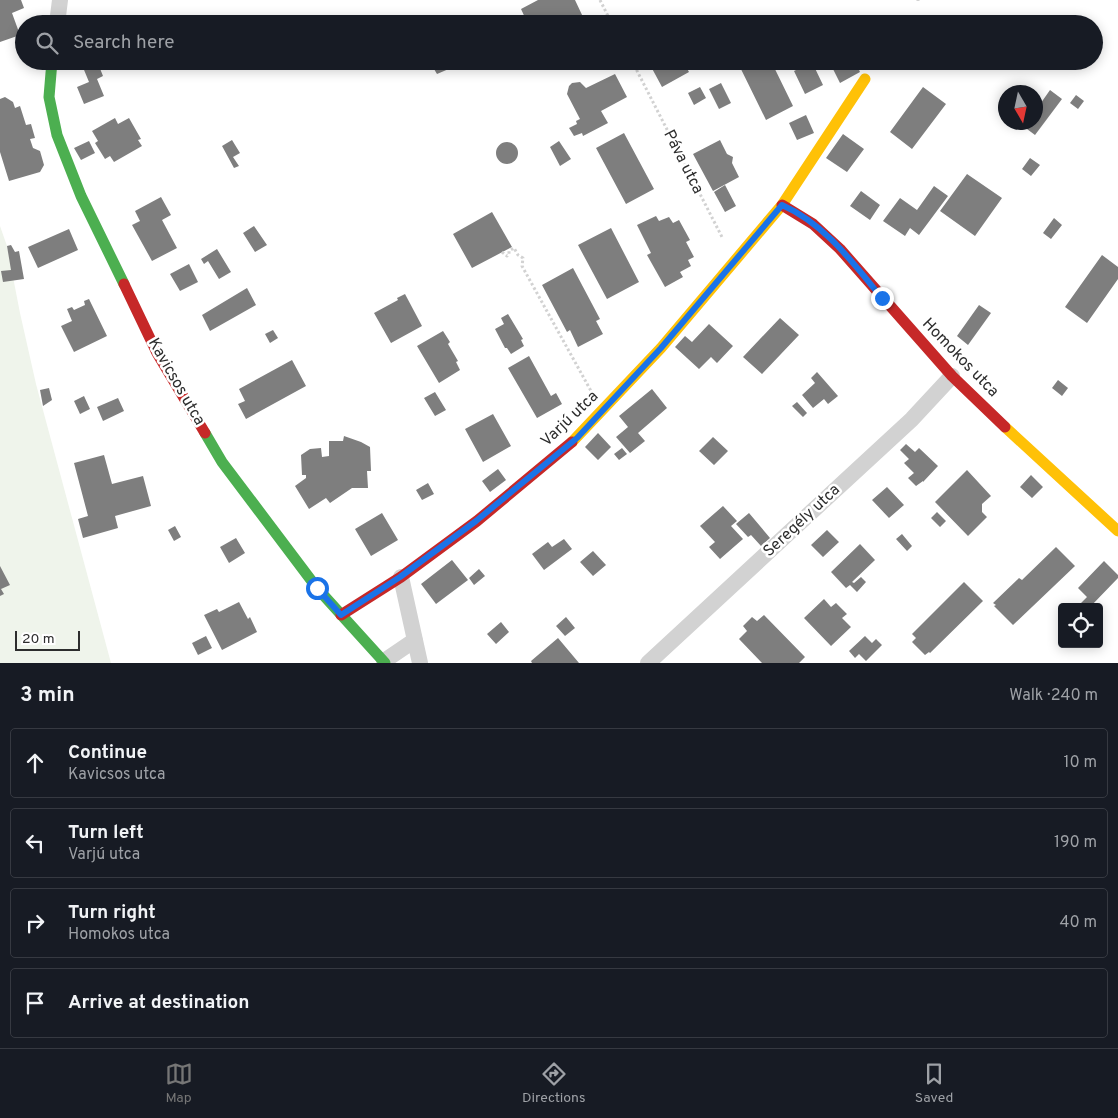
<!DOCTYPE html>
<meta charset="utf-8">
<style>
body{margin:0;font-family:Overpass,sans-serif;background:#242831;color:#f1f3f6}
.controls{position:absolute;right:15px;bottom:15px;display:grid;overflow:hidden;border-radius:5px;box-shadow:0 2px 12px #0003}
.controls button{width:45px;height:45px;display:grid;place-items:center;padding:0;border:0;border-bottom:1px solid #363941;background:#171b24;color:#f1f3f6;font:25px sans-serif}
.compass{position:absolute;left:998px;top:85px;width:45px;height:45px;border-radius:50%;background:#171b24;box-shadow:0 2px 12px #0003;rotate:171deg}
.scale{position:absolute;left:15px;bottom:12px;width:65px;box-sizing:border-box;padding-left:5px;border:2px solid #2d2d2d;border-top:0;font-size:14px;line-height:18px;white-space:nowrap;color:#2d2d2d;-webkit-text-stroke:4px #fff;paint-order:stroke}
.stop{position:absolute;width:15px;height:15px;margin:-11px;border:4px solid #1a73e8;border-radius:50%;background:#fff}
.stop.end{background:#1a73e8;border-color:#fff;box-shadow:0 1px 5px #0008}
.list{margin:0;padding:0;list-style:none}
h2{display:flex;justify-content:space-between;align-items:center;height:65px;margin:0;padding:0 20px;font-size:21px}
h2 small{font-size:16px;font-weight:400;color:#9ea1a6}
.list li{display:grid;grid-template-columns:32px 1fr auto;gap:15px;align-items:center;box-sizing:border-box;height:70px;margin:0 10px 10px;padding:0 10px;border:1px solid #363941;border-radius:5px}
.list b{display:block;font-size:19px;white-space:nowrap}
.list p{margin:0;font-size:16px;white-space:nowrap;color:#9ea1a6}
.list em{font-size:16px;font-style:normal;color:#9ea1a6}
.icon{flex:none;width:28px;height:28px;fill:none;stroke:currentColor;stroke-width:2;stroke-linecap:round;stroke-linejoin:round}
.map{position:relative;flex:none;width:1118px;height:663px;overflow:hidden}
.search{position:absolute;background:#171b24;box-shadow:0 2px 12px #0003;left:15px;right:15px;top:15px;height:55px;display:flex;align-items:center;gap:12px;box-sizing:border-box;padding:0 18px;border-radius:28px;color:#9ea1a6;font-size:19px}
.sheet{height:385px;background:#171b24}
nav{display:flex;justify-content:space-around;align-items:center;box-sizing:border-box;height:70px;border-top:1px solid #363941;background:#171b24;font-size:14px;color:#9ea1a6}
nav a{display:grid;justify-items:center;gap:2px}
nav .on{color:#767676}
.map>svg:first-child{display:block}
</style>
<div class="map">
<svg width="1118" height="663" viewBox="0 0 1118 663">
<rect width="100%" height="100%" fill="#fff"/>
<path fill="#eff4eb" d="M0,226l7,20 13,67 16,71 75,279h-111z"/>
<path fill="#7e7e7e" d="M0,0h21l3,8 -12,5 8,22 -20,7z
M538,0h37l8,17 -14,7h-41l-7,-15z
M92,61h5l6,15 -6,3 7,17 -20,8 -7,-17 12,-5 -7,-17z
M447,61l4,7 -14,6 -3,-5z
M648,61h35l6,11 -27,15z
M737,61h34l22,45 -27,14z
M829,61h26l5,11 -20,11z
M812,62l11,23 -18,9 -11,-23z
M615,74l12,23 -26,14 7,12 -25,13 -1,-3 -8,3 -5,-8 8,-4 -1,-3 4,-2 -13,-25 2,-8 3,-3 8,-1 6,6z
M721,83l10,20 -12,6 -10,-20z
M700,87l6,11 -12,7 -6,-12z
M923,87l23,17 -34,45 -22,-17z
M1050,90l12,9 -27,36 -8,-6 3,-5 -2,-2h8v-12z
M1076,95l8,6 -6,8 -8,-6z
M5,97l8,5 2,6 5,-2 6,19 5,-1 4,14 -5,1 3,9 7,3 4,14 -4,7 -31,9 -9,-29v-53z
M806,115l8,18 -17,7 -8,-17z
M115,118l3,6 11,-6 12,21 -3,1 4,6 -28,16 -4,-6 -5,3 -10,-16 3,-2 -6,-10z
M624,133l30,56 -28,15 -30,-56z
M843,134l21,15 -17,23 -21,-14z
M232,140l8,13 -7,4 6,9 -5,2 -12,-22z
M720,140l7,14 6,3 -1,6 7,14 -26,14 -20,-37z
M89,141l6,12 -14,7 -7,-12z
M559,141l12,18 -11,7 -10,-19z
M496 153a11 11 0 1 1 22 0a11 11 0 1 1-22 0Z
M1030,158l10,7 -9,11 -9,-7z
M967,174l35,24 -27,38 -35,-25z
M725,185l11,21 -11,6 -11,-20z
M934,186l14,10 -29,39 -9,-7 -5,8 -22,-15 17,-23 17,12z
M861,191l19,14 -10,15 -20,-14z
M161,197l10,18 -9,5 15,28 -25,13 -20,-36 8,-4 -5,-10z
M492,212l20,35 -40,21 -19,-34z
M656,216l3,5 10,-4 4,6 6,-3 11,20 -4,2 8,15 -6,3 3,6 -11,6 3,5 -18,10 -18,-32 4,-2 -14,-28z
M1054,218l8,7 -11,14 -8,-6z
M254,226l13,19 -12,7 -12,-19z
M611,228l28,54 -32,17 -29,-54z
M69,229l9,21 -40,18 -10,-21z
M11,245l4,7 4,-1 5,28 -21,3 -2,-11 10,-1 -4,-24z
M217,249l14,23 -12,7 -11,-18 -4,3 -3,-5z
M1102,255l16,12v12l-31,44 -22,-16z
M189,264l9,18 -18,9 -10,-17z
M573,268l27,51 -4,2 7,13 -25,13 -8,-17 -3,2 -25,-47z
M247,288l9,17 -46,26 -8,-16z
M405,294l17,32 -31,17 -17,-30 24,-13 -1,-2z
M89,299l18,37 -33,16 -13,-26 11,-5 -5,-12 5,-2 2,3 11,-5 -1,-4z
M979,305l12,8 -23,32 -11,-9z
M508,314l15,25 -2,1 3,6 -13,8 -4,-6h-2l-10,-19 9,-5 -3,-6z
M780,318l19,17 -37,39 -19,-17z
M709,324l24,22 -16,17 -6,-6 -12,12 -24,-22 10,-11 7,6z
M273,330l5,8 -8,5 -5,-9z
M443,331l7,11 -2,2 10,17 -2,1 4,8 -21,13 -22,-37z
M529,356l22,40 5,-3 6,11 -25,14 -29,-50z
M292,360l14,26 -60,33 -8,-15 7,-3 -6,-12z
M817,372l21,24 -10,8 -4,-5 -11,9 -11,-13 13,-12 -4,-5z
M1058,380l10,8 -6,8 -10,-8z
M49,388l3,12 -9,6 -3,-16z
M652,389l15,19 -29,25 7,8 -15,12 -14,-16 12,-10 -9,-11z
M435,392l11,18 -11,6 -11,-18z
M84,396l6,13 -10,5 -6,-13z
M118,398l6,13 -21,10 -6,-14z
M797,402l10,11 -4,4 -11,-11z
M493,414l18,32 -28,16 -18,-33z
M598,433l13,14 -13,13 -13,-13z
M344,436l17,6 9,5 1,24h-4l1,17h-16l-22,15 -4,-5 -17,11 -14,-23 11,-8v-3h-4l-1,-20 9,-6 11,-1 1,9 7,-1v-15h14z
M713,437l15,14 -14,14 -15,-14z
M906,444l9,8 4,-4 19,18 -15,16v-1l-7,5 -8,-8 6,-5 -10,-10 5,-4 -9,-9z
M622,448l5,6 -8,6 -5,-6z
M104,455l8,29 31,-8 8,30 -36,10 3,12 -35,10 -5,-19 10,-3 -14,-53z
M498,469l8,11 -16,12 -8,-11z
M967,470l24,26 -9,8v8l5,5 -19,19 -33,-34z
M1031,475l12,12 -11,11 -12,-11z
M428,483l6,11 -12,6 -6,-10z
M887,487l17,18 -15,13 -17,-18z
M723,506l14,15 -6,5 12,13 -23,20 -11,-12 6,-5 -15,-16z
M937,512l9,9 -6,6 -9,-9z
M382,513l16,27 -27,16 -16,-27z
M749,513l21,25 -9,8 -10,-11 -3,2 -12,-13z
M175,526l6,11 -7,4 -6,-11z
M827,530l12,12 -16,15 -12,-12z
M902,534l10,12 -5,5 -11,-12z
M236,538l9,15 -16,10 -9,-16z
M564,539l8,10 -28,21 -12,-16 16,-12 4,5z
M860,544l15,16 -23,22 2,1 7,-6 5,5 -9,10 -7,-7 -4,3 -15,-16z
M1056,547l19,19 -62,59 -19,-19 2,-1 -3,-2 26,-25 3,2z
M593,551l13,14 -13,11 -13,-14z
M452,560l16,20 -32,24 -15,-20z
M1104,561l14,14v3l-28,29h-5l-4,-4 6,-6 -9,-9z
M0,566l10,19 -9,4 3,5 -4,2z
M479,569l6,7 -11,9 -5,-7z
M964,582l19,19 -53,52 -1,-1 -4,3 -13,-13 4,-4 -4,-4z
M824,599l7,8 5,-4 11,11 -5,4 9,9 -20,19 -27,-28z
M239,602l9,17 2,-2 7,15 -35,18 -18,-35 13,-6 2,3z
M764,615l41,42 -6,6h-37l-23,-24 8,-8 -4,-5 9,-9 5,4z
M566,617l9,11 -10,8 -9,-10z
M501,622l8,10 -13,12 -9,-10z
M206,636l6,12 -14,7 -6,-12z
M865,636l7,7 4,-4 6,6 -16,16 -7,-7 -4,4 -6,-7z
M558,638l21,25h-47l-1,-2z"/>
<g fill="none" stroke-linecap="round" stroke-linejoin="round">
<path stroke="#d2d2d2" stroke-width="3" stroke-dasharray="2.5 2.5" stroke-linecap="butt" d="M600,0l12,24
M918,0v1
M632,61l91,178
M502,252l5,4 2,-1v-4l5,-3 4,7 5,3 -1,8 69,125"/>
<path stroke="#d2d2d2" stroke-width="16" d="M57,24l3,-24
M401,577l19,86
M384,661l31,-21
M648,663l264,-244 40,-43"/>
<path stroke="#4caf50" stroke-width="11" d="M52,61l-3,36 8,38 24,61 43,88
M205,433l17,29 95,126 68,75"/>
<path stroke="#ffc107" stroke-width="11" d="M1005,427l113,104
M572,442l89,-94 121,-143 83,-126"/>
<path stroke="#c62828" stroke-width="11" d="M782,205l31,19 27,25 112,127 53,51
M124,284l33,69 48,80
M341,615l60,-38 76,-56 95,-79"/>
</g>
<g fill="none" stroke-linecap="round" stroke-linejoin="round">
<path stroke="#1a73e8" stroke-width="6" d="M317,588l24,27 59,-38 76,-56 101,-83 84,-90 121,-143c43,19 71,58 100,93"/>
</g>
<g text-anchor="middle" dominant-baseline="central" stroke-width="5" stroke-linejoin="round" paint-order="stroke">
<g font-size="16" fill="#2d2d2d" stroke="#fff">
<text transform="translate(683 162) rotate(63)">Páva utca</text>
<text transform="translate(960 358) rotate(46)">Homokos utca</text>
<text transform="translate(176 382) rotate(60)">Kavicsos utca</text>
<text transform="translate(570 419) rotate(-44)">Varjú utca</text>
<text transform="translate(802 521) rotate(-43)">Seregély utca</text>
</g>
</g>
</svg>
<div class="controls">
<button><svg class="icon" aria-label="locate" viewBox="0 0 24 24"><circle cx="12" cy="12" r="6"/><path d="M12 2v4M12 18v4M2 12h4M18 12h4"/></svg></button>
</div>
<svg class="compass" viewBox="-18 -18 36 36"><path d="M0-13l5 13h-10z" fill="#e53935"/><path d="M0 13l5-13h-10z" fill="#9ea1a6"/></svg>
<div class="scale">20 m</div>
<div class="stop" style="left:317px;top:588px"></div>
<div class="stop end" style="left:882px;top:298px"></div>
<div class="search"><svg class="icon" aria-label="search" viewBox="0 0 24 24"><circle cx="10" cy="10" r="6"/><path d="M15 15l6 6"/></svg>Search here</div>
</div>
<section class="sheet">
<h2>3 min<small>Walk · 240 m</small></h2>
<ul class="list">
<li><svg class="icon" aria-label="ahead" viewBox="0 0 24 24"><path d="M12 20V5M6 11l6-6 6 6"/></svg><div><b>Continue</b><p>Kavicsos utca</p></div><em>10 m</em></li>
<li><svg class="icon" aria-label="left" viewBox="0 0 24 24"><path d="M17 20v-9H6M10 6l-5 5 5 5"/></svg><div><b>Turn left</b><p>Varjú utca</p></div><em>190 m</em></li>
<li><svg class="icon" aria-label="right" viewBox="0 0 24 24"><path d="M7 20v-9h11M14 6l5 5-5 5"/></svg><div><b>Turn right</b><p>Homokos utca</p></div><em>40 m</em></li>
<li><svg class="icon" aria-label="arrive" viewBox="0 0 24 24"><path d="M6 21V4h12l-3 4 3 4H6"/></svg><div><b>Arrive at destination</b></div></li>
</ul>
</section>
<nav>
<a class="on"><svg class="icon" aria-label="map" viewBox="0 0 24 24"><path d="M3 6l6-2 6 2 6-2v14l-6 2-6-2-6 2zM9 4v14M15 6v14"/></svg>Map</a>
<a><svg class="icon" aria-label="directions" viewBox="0 0 24 24"><path d="M12 3l9 9-9 9-9-9zM9 14v-3h6M13 9l2 2-2 2"/></svg>Directions</a>
<a><svg class="icon" aria-label="saved" viewBox="0 0 24 24"><path d="M7 4h10v16l-5-4-5 4z"/></svg>Saved</a>
</nav>
